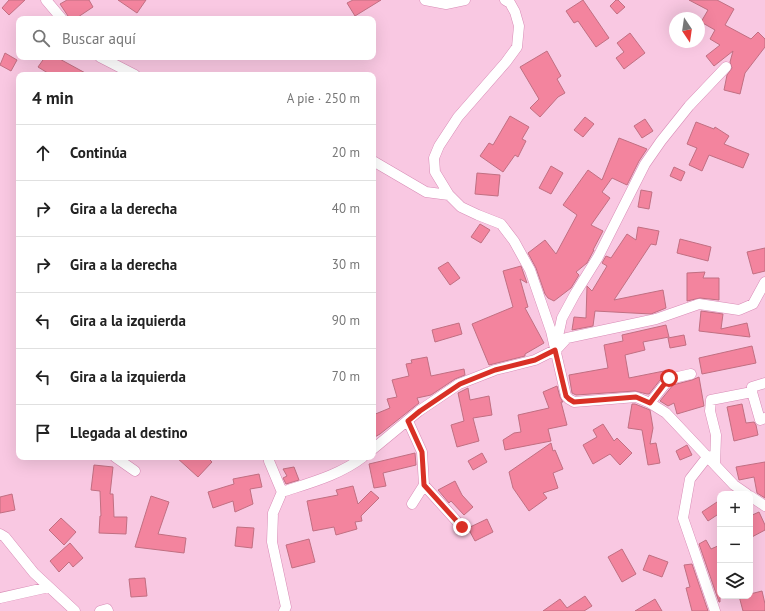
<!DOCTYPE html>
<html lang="es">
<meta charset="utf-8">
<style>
body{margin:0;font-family:"PT Sans",sans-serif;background:#f2f2f2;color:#222}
.controls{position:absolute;right:12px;bottom:12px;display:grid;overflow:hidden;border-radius:8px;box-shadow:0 4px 16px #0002}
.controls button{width:36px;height:36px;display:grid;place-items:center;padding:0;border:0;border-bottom:1px solid #e0e0e0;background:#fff;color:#222;font:20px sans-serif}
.compass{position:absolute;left:669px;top:12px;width:36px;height:36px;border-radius:50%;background:#fff;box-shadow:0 4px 16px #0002;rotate:167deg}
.stop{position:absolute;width:12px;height:12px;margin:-9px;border:3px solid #d93025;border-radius:50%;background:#fff}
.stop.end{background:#d93025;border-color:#fff;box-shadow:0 1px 4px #0008}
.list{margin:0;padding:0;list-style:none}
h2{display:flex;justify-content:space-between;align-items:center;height:52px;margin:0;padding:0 16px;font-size:17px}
h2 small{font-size:13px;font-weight:400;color:#767676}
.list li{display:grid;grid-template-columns:26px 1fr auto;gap:12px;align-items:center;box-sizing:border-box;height:56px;padding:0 16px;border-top:1px solid #e0e0e0}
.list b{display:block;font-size:15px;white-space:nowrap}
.list em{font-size:13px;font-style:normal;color:#767676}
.icon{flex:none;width:22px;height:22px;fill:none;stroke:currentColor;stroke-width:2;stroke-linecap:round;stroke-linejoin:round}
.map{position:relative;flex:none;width:765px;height:611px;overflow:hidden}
.search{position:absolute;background:#fff;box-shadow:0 4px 16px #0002;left:16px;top:16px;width:360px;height:44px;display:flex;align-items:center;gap:10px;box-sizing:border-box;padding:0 14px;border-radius:8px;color:#767676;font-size:15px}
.panel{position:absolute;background:#fff;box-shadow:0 4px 16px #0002;left:16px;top:72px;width:360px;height:388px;border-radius:8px}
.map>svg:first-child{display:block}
</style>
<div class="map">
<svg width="765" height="611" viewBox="0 0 765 611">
<rect width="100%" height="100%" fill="#f9c8e2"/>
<path fill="#f3849e" stroke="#c16f82" d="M9,0h16l-16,15 -7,-7z
M67,0h22l4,7 -18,12h-5l-10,-15z
M118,0h28l-9,13z
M353,0h28l-26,16 -8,-13z
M583,0l26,38 -13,9 -18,-26 -4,2 -8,-12z
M616,0h2l7,7 -8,7 -7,-8z
M689,0h28l17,9 -9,16 26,14 7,-7 7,7v8l-20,26 -5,21 -16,-4 3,-15 5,-7 -2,-6 3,-11 -19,15 -8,-10 14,-11 -10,-6 5,-9 -14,-8 7,-12z
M630,33l15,20 -21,16 -8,-11 8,-6 -7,-9z
M547,51l14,25 -4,3 8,14 -7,4 -18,20 -10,-9 9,-9 -19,-32z
M5,53l12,7 -6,11 -11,-6z
M45,57h11l33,18h-38l-13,-8z
M510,116l19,11 -7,12 4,2 -8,16 -3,-2 -12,17 -23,-16 9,-13 4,2z
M585,117l9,7 -11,13 -9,-7z
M645,119l8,12 -11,7 -8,-12z
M696,122l18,7 1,-2 14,9 -5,8 25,10 -6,14 -34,-13 -7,16 -13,-6 8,-17 -10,-4z
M619,138l28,11 -8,12 -12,24 -15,-7 -10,14 8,6 -19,27 12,6 -10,19h1l-7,13 -11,9 3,3 -8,13 -17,13 -6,-3 -3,-4 -9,-26 -8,-15 17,-13 11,14 21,-39 -14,-10 25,-35 14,10z
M551,166l12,7 -12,21 -12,-6z
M674,167l11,5 -4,9 -11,-5z
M477,173l23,2 -2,21 -23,-2z
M641,190l11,2 -3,17 -11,-2z
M480,224l10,6 -9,13 -10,-6z
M638,227l21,4 -3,14 -5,-1 -37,56 49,-10 3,18 -15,6 -56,-3 -2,15 -21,4 2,-13 12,1 1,-32 5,5 15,-25 -5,-3 4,-7 5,2 16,-24 9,6z
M680,239l31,8 -3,14 -31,-8z
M765,248v23l-12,3 -6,-22z
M448,262l12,16 -10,7 -12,-17z
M521,266l6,17 -7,-4 8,28 -3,1 19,35 -19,11v2l-36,9 -17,-41 41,-17 -10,-36z
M705,272l-2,6h16v22l-19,-2 -13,3v-28z
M701,311l22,3 -2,15 26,-6 3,14 -51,-6z
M459,323l3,11 -27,8 -3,-12z
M666,325l3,12 -26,5 2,8 -20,5 4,23 40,-8 1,2 -6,3 -15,19h-2l-12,-3 -59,4 -4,-2 -3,-18 39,-7 -4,-23 19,-4 -1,-6z
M684,335l2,10 -16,3 -2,-10z
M752,346l4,17 -54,11 -3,-16z
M427,357l4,19 33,-7 1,6 -10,4 -24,16 -14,3 2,5 -39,31 -7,4v-23l17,-7 -3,-9 10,-2 -5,-17 17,-4 -3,-12 6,-1 -1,-3z
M699,377l5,29 -27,8 -3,-11 -6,3 -8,-5 13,-16 19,-5z
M557,386l3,11 3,5h-2l6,23 -19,4 3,12 -46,9 -2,-10 11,-7 7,-1 -3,-17 31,-7 -6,-16z
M468,388l2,12 19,-4 3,19 -19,3 6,23 -22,6 -6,-22 13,-4 -6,-28z
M632,404h3l15,6 3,18 -3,16 6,-1 4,20 -12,2 -6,-35 -14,-2z
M742,404l4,19 8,-1 2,3 2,10 -24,6 -7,-34z
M603,424l11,17 3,-3 15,15 -12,12 -10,-11 -17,10 -10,-19 14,-8 -4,-7z
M551,443l2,8 2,-1 8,19 -10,4 5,15 -15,5 4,5 -18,13 -16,-23 -4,-16z
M687,445l5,10 -12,5 -4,-9z
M415,453l1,12 -33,8 3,13 -12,2 -5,-24z
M482,453l5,9 -14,8 -5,-9z
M176,457h31l5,5 -14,15z
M765,462v36l-8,-5 -3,-16 -15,3 -3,-13z
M94,465l19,2 -3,27h3l1,23h13l-1,17 -27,-1 1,-17h1l-1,-25 -9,-1z
M294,467l5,13 -13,4 -3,-6 4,-2 -4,-7z
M259,474l3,13 -12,2 3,15 -18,8 -2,-11 -20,7 -5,-16 26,-8 -1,-5z
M455,481l7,14 11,12 -9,8 -13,-14 -2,2 -11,-13z
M353,486l5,18 13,-13 8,7 -18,18 1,5 -7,1 2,7 -21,6 -2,-8 -21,4 -6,-30 31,-6 -2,-5z
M12,494l3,16 -15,3v-16z
M151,496l18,6 -11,32 28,4 -2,15 -49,-6z
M720,500v13l-12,8 -6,-9z
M759,512l6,13v5l-15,8v-22z
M61,518l15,14 -12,13 -15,-15z
M487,519l6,13 -18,9 -7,-13z
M237,527l17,1 -2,20 -17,-2z
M309,539l6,23 -23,6 -6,-23z
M706,540l5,9 9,-4v57h-1l-20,-58z
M70,543l13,15 -10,9 -4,-5 -10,10 -9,-11z
M622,549l14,25 -14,8 -14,-25z
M649,555l19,7 -6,15 -19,-7z
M692,564l16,47h-16l-6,-23 4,-1 -6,-22z
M145,578l2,18 -16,1 -2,-18z
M762,591l3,13v7h-22l-4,-15h11v-2z
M585,596l7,10 -8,5h-41l17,-12 7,9z
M655,599l7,12h-27z"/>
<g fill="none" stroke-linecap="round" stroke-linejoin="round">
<g stroke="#d88cb6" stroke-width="11">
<path id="street" d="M46,0l16,19
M425,0l21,4 19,-4
M505,0l5,3 5,9 4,14 -2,21 -11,15 -48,55 -19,29 -5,12 1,14 14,23 12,12 17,8 23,9 13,17 16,29 21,61 15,65 3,3 5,3 62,-5 14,6 16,10 68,72 13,9
M100,57l35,18
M373,161l53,31 23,3
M556,350l11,-12 89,-19 43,-15 40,6 14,-6 12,-22
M752,392v-5l13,-4
M650,403l19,-24 22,-5
M408,421l14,31 2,33 -12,19
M373,449l46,-38 40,-27 36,-14 40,-10 20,-10 7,-32 13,-24 23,-37 47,-93 16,-23 28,-35 37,-39
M708,456l-18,23 -7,39 32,93
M115,457l20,14
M269,457v4l13,31
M715,465l1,-30 -6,-24 1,-11 41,-8 8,28 5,-2
M424,485l38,42
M750,496l15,10
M0,534l5,3 29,36 41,38
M0,598l49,-11
M100,611l7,-2 1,2
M284,611l2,-4 -14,-65 1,-29 9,-21c27,-9 58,-17 81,-35"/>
</g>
<use href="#street" stroke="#fff" stroke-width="10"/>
</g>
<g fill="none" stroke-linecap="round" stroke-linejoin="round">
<path stroke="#d93025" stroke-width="5" d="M462,527l-38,-42 -2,-33 -14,-31 12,-10 40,-27 35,-14 40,-10 20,-10 11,46 3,3 5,3 62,-5 14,6 19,-25"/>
</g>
</svg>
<div class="controls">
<button>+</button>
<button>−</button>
<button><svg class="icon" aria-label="layers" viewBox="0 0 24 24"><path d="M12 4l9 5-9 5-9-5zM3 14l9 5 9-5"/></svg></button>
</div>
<svg class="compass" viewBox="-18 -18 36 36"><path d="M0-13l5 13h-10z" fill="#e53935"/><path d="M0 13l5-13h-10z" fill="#767676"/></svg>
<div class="stop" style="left:669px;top:378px"></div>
<div class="stop end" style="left:462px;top:527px"></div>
<div class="search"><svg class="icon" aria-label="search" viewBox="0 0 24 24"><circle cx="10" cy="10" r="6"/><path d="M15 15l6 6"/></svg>Buscar aquí</div>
<section class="panel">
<h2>4 min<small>A pie · 250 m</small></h2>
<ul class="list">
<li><svg class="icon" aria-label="ahead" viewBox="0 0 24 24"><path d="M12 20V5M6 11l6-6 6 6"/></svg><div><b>Continúa</b></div><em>20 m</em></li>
<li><svg class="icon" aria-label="right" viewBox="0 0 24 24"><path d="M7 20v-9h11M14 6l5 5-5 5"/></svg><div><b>Gira a la derecha</b></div><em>40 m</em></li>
<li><svg class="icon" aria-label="right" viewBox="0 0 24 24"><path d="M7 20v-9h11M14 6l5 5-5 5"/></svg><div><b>Gira a la derecha</b></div><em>30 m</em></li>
<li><svg class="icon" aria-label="left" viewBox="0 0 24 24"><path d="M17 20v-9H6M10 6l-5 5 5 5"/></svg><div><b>Gira a la izquierda</b></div><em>90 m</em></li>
<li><svg class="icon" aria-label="left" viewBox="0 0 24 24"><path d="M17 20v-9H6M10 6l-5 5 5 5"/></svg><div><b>Gira a la izquierda</b></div><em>70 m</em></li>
<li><svg class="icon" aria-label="arrive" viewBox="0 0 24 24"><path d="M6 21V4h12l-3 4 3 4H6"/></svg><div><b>Llegada al destino</b></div></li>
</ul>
</section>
</div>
